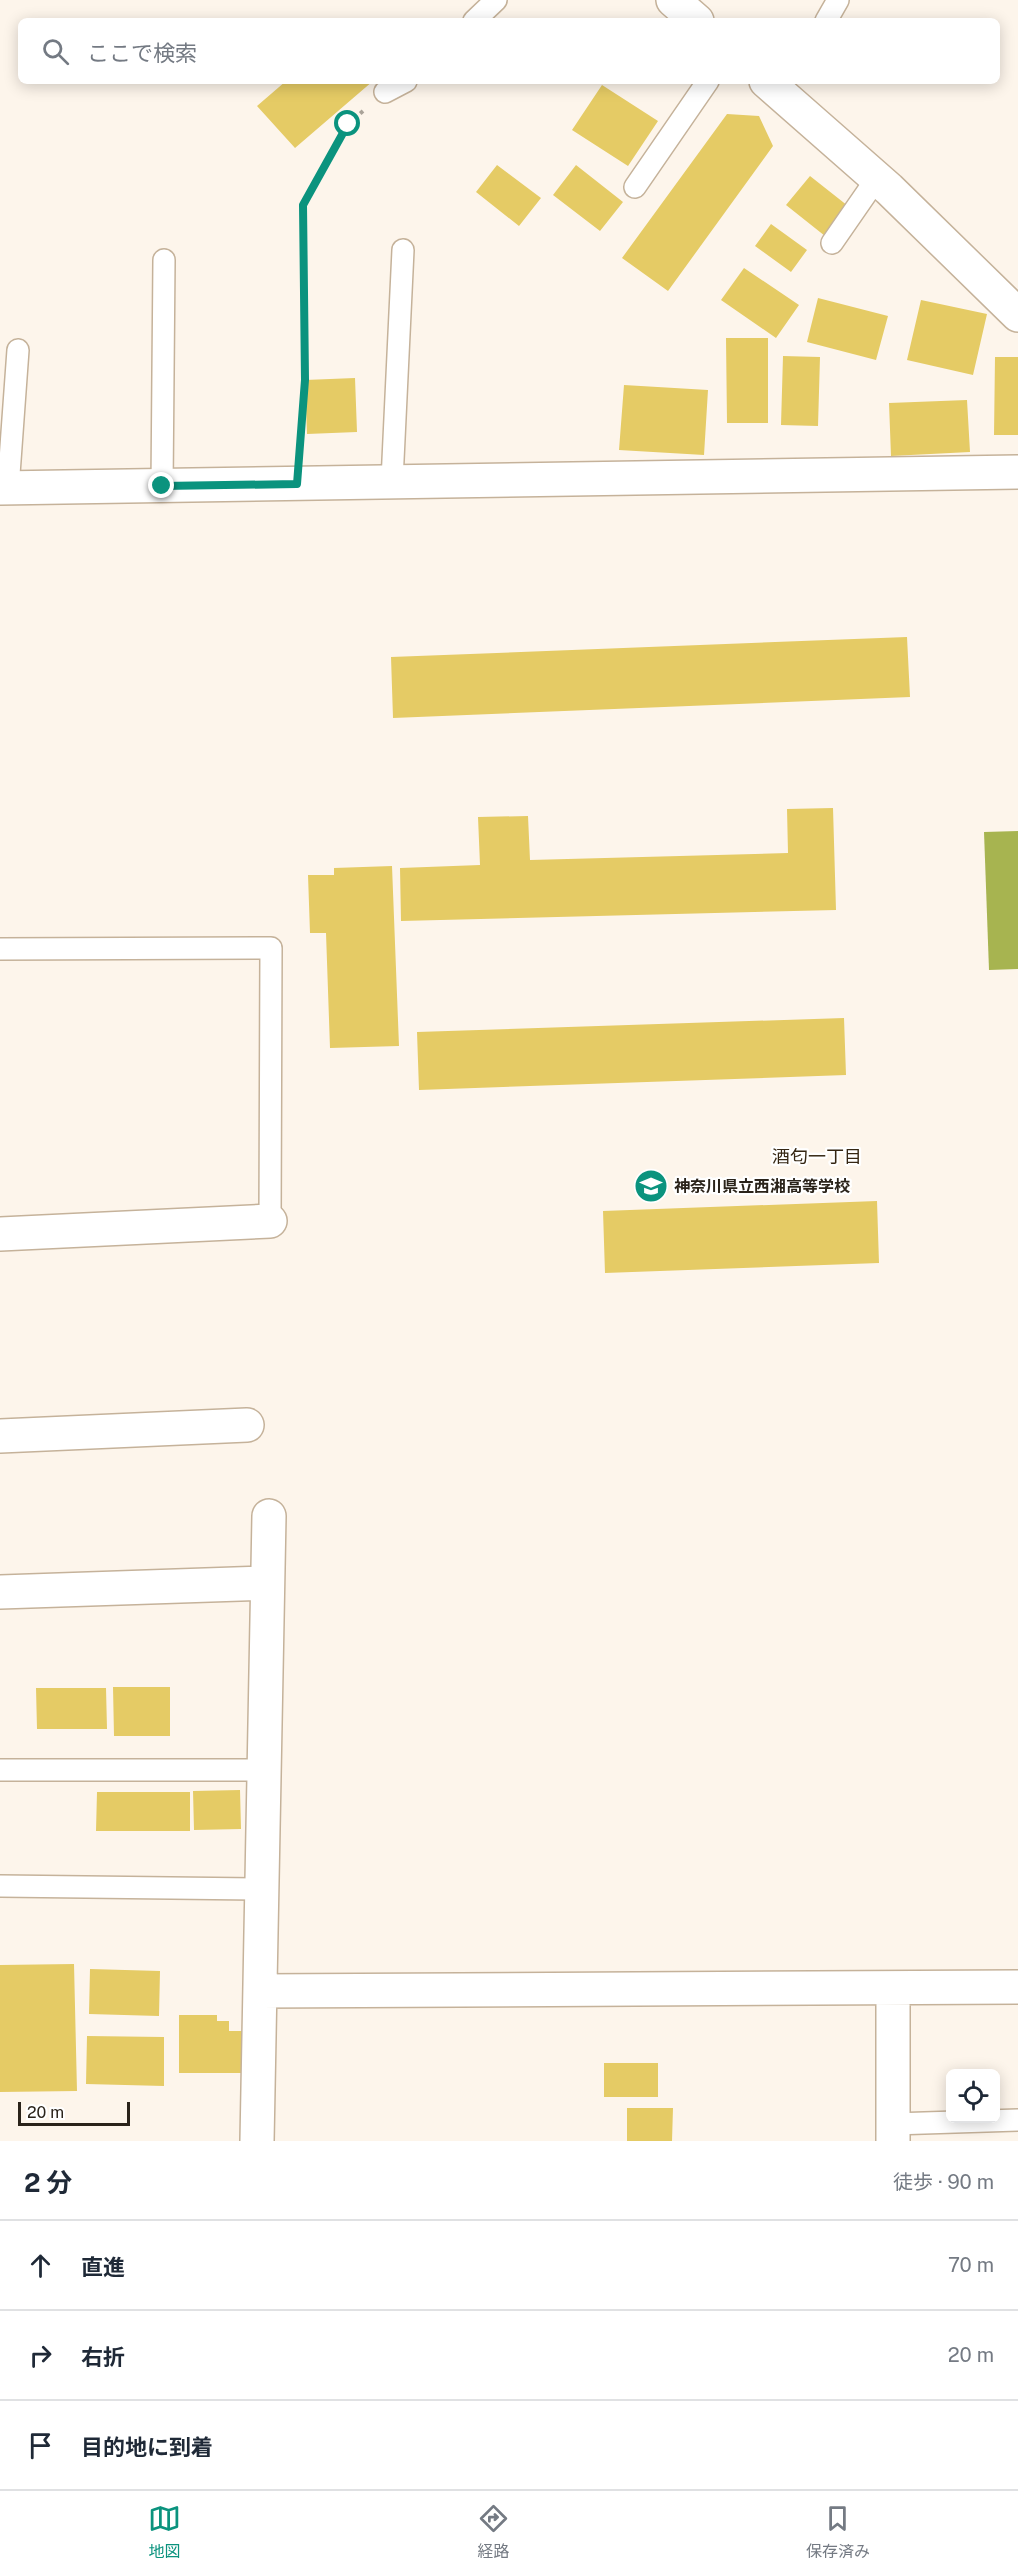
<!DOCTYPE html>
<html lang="ja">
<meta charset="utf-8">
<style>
body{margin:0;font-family:"Public Sans","Noto Sans JP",sans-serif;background:#f2f2f3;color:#1f2937}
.controls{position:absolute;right:18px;bottom:18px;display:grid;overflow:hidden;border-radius:9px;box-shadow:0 3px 15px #0003}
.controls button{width:54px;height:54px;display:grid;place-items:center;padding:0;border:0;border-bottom:2px solid #e0e1e3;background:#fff;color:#1f2937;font:30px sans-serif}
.scale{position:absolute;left:18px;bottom:15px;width:112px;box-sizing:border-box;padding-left:6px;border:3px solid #2a231a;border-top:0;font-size:16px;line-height:21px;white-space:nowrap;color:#2a231a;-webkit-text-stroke:4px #fff;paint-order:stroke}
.stop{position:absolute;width:18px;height:18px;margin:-14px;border:4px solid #0b937e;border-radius:50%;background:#fff}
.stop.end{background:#0b937e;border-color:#fff;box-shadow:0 2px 6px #0008}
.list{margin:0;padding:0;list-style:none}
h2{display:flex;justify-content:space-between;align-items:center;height:78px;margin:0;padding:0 24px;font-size:26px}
h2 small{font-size:20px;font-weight:400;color:#747a83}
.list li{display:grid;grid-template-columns:39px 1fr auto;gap:18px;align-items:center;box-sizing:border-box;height:90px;padding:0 24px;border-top:2px solid #e0e1e3}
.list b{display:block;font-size:22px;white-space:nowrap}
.list em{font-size:20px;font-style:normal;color:#747a83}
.icon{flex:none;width:33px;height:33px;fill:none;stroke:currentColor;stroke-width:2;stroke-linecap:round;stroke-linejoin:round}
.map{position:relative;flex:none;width:1018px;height:2141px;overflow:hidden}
.search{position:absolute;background:#fff;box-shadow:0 3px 15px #0003;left:18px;right:18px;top:18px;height:66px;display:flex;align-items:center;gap:15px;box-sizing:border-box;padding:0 21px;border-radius:9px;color:#747a83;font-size:22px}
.sheet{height:348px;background:#fff}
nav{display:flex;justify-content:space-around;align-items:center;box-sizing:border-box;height:84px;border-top:2px solid #e0e1e3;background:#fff;font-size:16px;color:#747a83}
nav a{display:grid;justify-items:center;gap:3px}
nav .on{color:#0b937e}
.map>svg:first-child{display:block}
</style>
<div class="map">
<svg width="1018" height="2141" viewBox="0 0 1018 2141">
<rect width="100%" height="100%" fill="#fdf5eb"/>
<path fill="#a7b450" d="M1018,831v138l-29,1 -5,-138z"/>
<path fill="#e5cb65" d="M286,81h87l-78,67 -38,-42z
M602,85l56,36 -30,45 -56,-36z
M727,114l32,2 14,30 -105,145 -46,-33z
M497,165l44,33 -22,28 -43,-34z
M576,165l47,37 -23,29 -47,-36z
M810,176l38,30 -23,30 -39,-31z
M771,224l36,26 -16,22 -36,-26z
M744,268l55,37 -23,33 -55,-38z
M818,298l70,18 -12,44 -69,-18z
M921,300l66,14 -14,61 -66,-15z
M726,338h42v85h-41z
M783,356l37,1 -2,69 -37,-1z
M995,357h23v78h-24z
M355,378l2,54 -50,2 -2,-54z
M624,385l84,5 -4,65 -85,-5z
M967,400l3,52 -79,4 -2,-53z
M907,637l3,60 -517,21 -2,-61z
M833,808l3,102 -435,11 -1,-53 80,-3 -2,-48 50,-1 2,44 258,-7 -1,-44z
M392,866l7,180 -69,2 -4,-115h-16l-2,-58h26v-7z
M844,1018l2,57 -427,15 -2,-58z
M877,1201l2,62 -274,10 -2,-62z
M113,1687h57v49h-56z
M36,1688h70l1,41h-70z
M240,1790l1,39 -47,1 -1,-39z
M97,1792h93v39h-94z
M74,1964l3,127 -77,1v-127z
M90,1969l70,2 -1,45 -70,-2z
M179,2015h38v6h12v10h22v42h-72z
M87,2036l77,1v49l-78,-2z
M604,2063h54v34h-54z
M627,2108h46l-1,33h-45z"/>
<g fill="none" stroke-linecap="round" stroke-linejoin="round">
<g stroke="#c5b29a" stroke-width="24">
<path id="service" d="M474,21l22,-21
M826,21l12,-21
M385,92l21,-11
M635,187l73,-106
M832,243l45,-65
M392,481l11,-231
M162,486l2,-226
M8,488l10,-138
M0,949l271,-1 -1,273
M0,1770h265
M0,1886l262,3
M893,2124l125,-4"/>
</g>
<g stroke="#c5b29a" stroke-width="36">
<path id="minor" d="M673,0l24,21
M766,81l123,108 129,126
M0,1234l270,-13
M0,1436l247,-11
M0,1592l267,-9
M893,1988v153
M260,1991l758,-4
M257,2141l12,-625"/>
</g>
<g stroke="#c5b29a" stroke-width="36">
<path id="tertiary" d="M0,488l1018,-16"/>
</g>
<path stroke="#aaa399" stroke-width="4" stroke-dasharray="4.5 4.5" stroke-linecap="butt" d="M300,447l5,-67 -2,-175 45,-81 15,-13"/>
<use href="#service" stroke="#fff" stroke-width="21"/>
<use href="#minor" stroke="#fff" stroke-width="33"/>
<use href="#tertiary" stroke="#fff" stroke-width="33"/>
</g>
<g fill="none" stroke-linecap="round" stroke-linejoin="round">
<path stroke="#0b937e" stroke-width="8" d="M162,486l135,-2 8,-104 -2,-175 45,-81"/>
</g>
<defs>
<g id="school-disc" transform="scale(1.725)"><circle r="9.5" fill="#0b937e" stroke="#fff"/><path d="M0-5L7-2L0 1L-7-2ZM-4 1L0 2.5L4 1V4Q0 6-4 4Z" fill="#fff"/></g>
</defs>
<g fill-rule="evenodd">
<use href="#school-disc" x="651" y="1186"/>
</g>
<g text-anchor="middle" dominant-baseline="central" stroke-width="4.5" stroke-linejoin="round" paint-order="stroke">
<g font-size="16" font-weight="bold" fill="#2a231a" stroke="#fff" text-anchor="start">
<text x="674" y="1186">神奈川県立西湘高等学校</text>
</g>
<g font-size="18" fill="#352612" stroke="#fff">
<text x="817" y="1156">酒匂一丁目</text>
</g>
</g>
</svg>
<div class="controls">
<button><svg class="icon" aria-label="locate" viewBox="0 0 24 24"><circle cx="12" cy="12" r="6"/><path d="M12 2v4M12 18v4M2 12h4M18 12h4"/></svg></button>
</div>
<div class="scale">20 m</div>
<div class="stop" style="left:348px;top:124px"></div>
<div class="stop end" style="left:162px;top:486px"></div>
<div class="search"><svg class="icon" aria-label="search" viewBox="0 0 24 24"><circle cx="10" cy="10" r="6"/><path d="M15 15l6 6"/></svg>ここで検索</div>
</div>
<section class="sheet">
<h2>2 分<small>徒歩 · 90 m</small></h2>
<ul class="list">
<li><svg class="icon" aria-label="ahead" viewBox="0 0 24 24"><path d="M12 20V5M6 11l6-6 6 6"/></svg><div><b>直進</b></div><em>70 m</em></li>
<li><svg class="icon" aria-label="right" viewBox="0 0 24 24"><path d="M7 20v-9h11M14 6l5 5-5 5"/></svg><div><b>右折</b></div><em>20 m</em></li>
<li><svg class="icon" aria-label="arrive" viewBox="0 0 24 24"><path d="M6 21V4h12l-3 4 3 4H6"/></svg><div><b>目的地に到着</b></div></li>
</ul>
</section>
<nav>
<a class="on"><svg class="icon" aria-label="map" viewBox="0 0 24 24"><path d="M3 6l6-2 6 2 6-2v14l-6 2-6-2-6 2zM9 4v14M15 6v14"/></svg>地図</a>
<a><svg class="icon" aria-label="directions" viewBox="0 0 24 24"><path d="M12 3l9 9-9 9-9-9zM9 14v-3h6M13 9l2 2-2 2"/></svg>経路</a>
<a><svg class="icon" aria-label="saved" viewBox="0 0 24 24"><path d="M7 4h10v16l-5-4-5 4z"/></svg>保存済み</a>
</nav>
